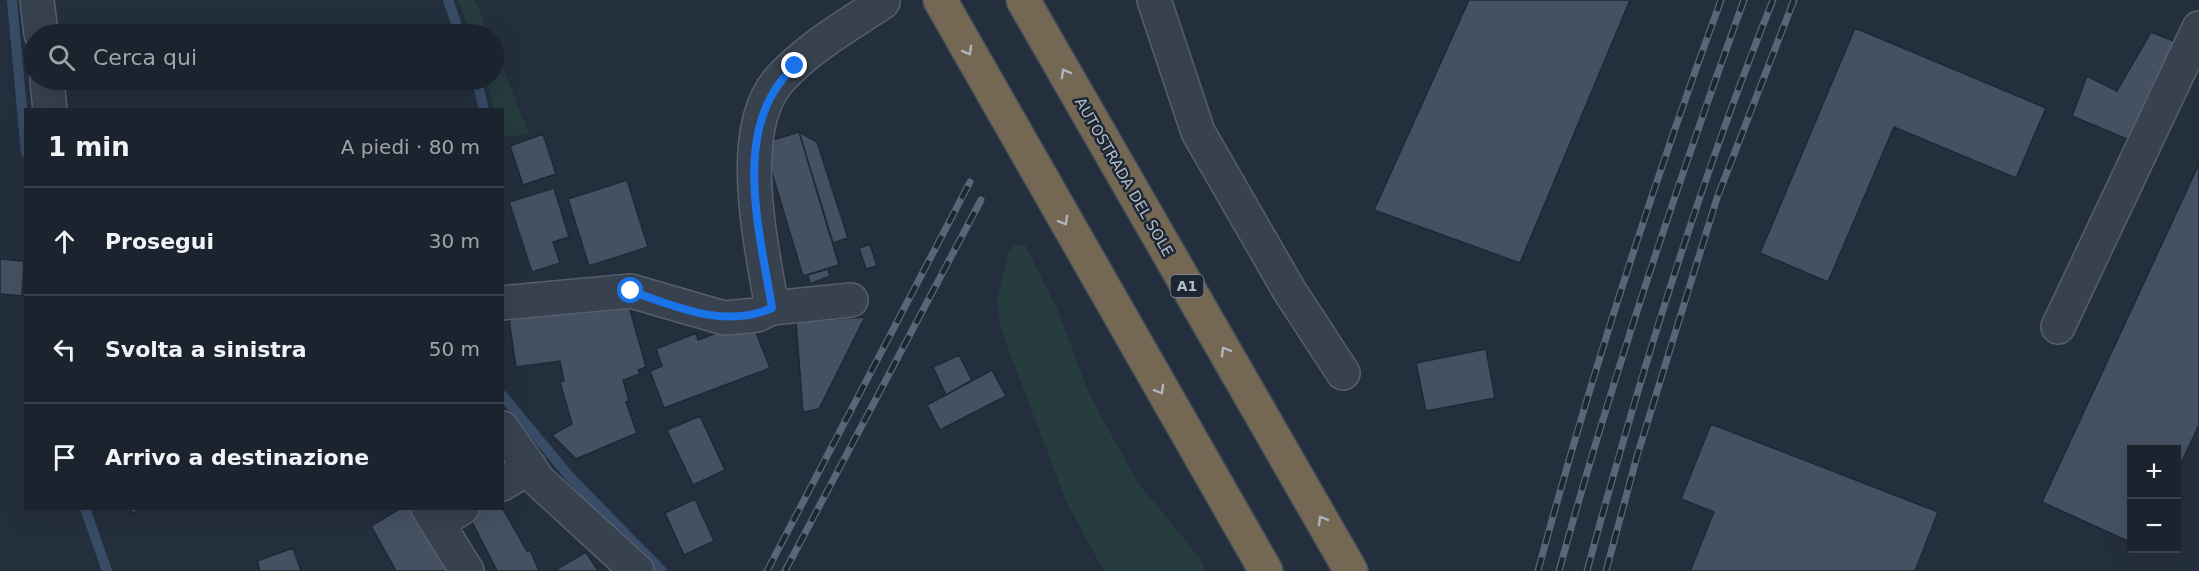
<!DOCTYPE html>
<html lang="it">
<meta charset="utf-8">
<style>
body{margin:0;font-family:"DejaVu Sans",sans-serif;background:#282f3a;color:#f1f3f6}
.controls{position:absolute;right:18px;bottom:18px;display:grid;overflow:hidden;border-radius:0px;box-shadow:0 6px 24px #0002}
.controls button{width:54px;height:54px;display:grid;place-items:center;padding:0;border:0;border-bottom:2px solid #39404a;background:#1b232e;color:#f1f3f6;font:30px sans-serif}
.stop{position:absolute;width:18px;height:18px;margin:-14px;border:4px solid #1a73e8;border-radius:50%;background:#fff}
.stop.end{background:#1a73e8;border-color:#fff;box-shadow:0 2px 6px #0008}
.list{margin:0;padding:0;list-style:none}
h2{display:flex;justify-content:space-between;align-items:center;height:78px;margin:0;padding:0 24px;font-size:26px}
h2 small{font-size:20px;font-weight:400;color:#a0a4aa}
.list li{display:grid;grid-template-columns:39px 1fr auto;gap:18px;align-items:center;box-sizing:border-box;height:108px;padding:0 24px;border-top:2px solid #39404a}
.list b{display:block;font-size:22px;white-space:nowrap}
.list em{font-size:20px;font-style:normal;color:#a0a4aa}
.icon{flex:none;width:33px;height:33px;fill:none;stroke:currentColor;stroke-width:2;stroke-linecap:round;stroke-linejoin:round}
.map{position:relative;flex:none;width:2199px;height:571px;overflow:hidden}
.search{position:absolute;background:#1b232e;box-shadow:0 6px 24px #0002;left:24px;top:24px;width:480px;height:66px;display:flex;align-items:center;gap:15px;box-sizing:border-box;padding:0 21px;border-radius:33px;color:#a0a4aa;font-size:22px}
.panel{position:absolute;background:#1b232e;box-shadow:0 6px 24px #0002;left:24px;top:108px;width:480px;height:402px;border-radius:0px}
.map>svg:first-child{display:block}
</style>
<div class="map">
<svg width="2199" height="571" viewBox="0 0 2199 571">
<rect width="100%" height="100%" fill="#242f3e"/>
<path fill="#263c3f" d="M458,0h17l14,34h-18z
M494,45l35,89 -26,3 -1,-27 -8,-1 -8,-29h8z
M1015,245h10l32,64 33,87 48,87 60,73 8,15h-102l-37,-68 -66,-173 -4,-31 12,-49z"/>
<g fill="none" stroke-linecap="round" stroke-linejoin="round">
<path stroke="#394c67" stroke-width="10" d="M12,0l14,153
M448,0l12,34
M477,80l7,30
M502,395l67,81 93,95
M85,508l22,63"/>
</g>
<path fill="#455162" stroke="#1f2835" stroke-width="1.5" d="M1469,0h161l-110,263 -146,-53z
M1855,28l191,80 -30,70 -122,-51 -66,155 -68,-29z
M2151,32l25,10 -42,100 -62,-26 15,-40 30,15z
M428,80h14l-11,5z
M799,132l40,133 -36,11 -40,-133z
M799,132l18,10 31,96 -15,5z
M543,134l13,40 -33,11 -13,-39z
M2199,164v261l-23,49v-24h-44v93l-90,-41z
M627,180l21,67 -59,19 -21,-67z
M554,188l15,49 -16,5 7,21 -28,9 -23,-70z
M870,244l7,22 -11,3 -7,-21z
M0,259l24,2 -2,35 -22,-2z
M828,269l2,7 -20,8 -2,-9z
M626,295l20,72 -8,3 2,4 -17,6 6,21 -3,1 11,31 -61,26 -24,-24 20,-11 -12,-42 4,-1 -4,-20 -44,6 -7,-47z
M865,317l-46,92 -16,3 -7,-90z
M751,320l19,48 -106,40 -14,-37 12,-5 -6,-17 40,-16 2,7z
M1486,349l9,49 -69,13 -10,-48z
M959,355l13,25 -26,15 -13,-28z
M992,370l14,26 -66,34 -13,-25z
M700,416l25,54 -32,15 -26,-55z
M1711,424l227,88 -23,59h-225l24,-59 -33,-13z
M695,499l19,42 -30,14 -19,-42z
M502,507l25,44 3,-1 9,21h-42l-29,-57 11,-6z
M131,508h16l-15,5z
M401,508h15l35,63h-55l-25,-45z
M293,548l8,23h-41l-3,-10z
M586,552l12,19h-44z"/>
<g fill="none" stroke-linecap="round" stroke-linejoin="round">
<g stroke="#565f6c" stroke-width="36">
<path id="minor" d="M37,0l4,34
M1154,0l44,132 91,158 54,83
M47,80l3,30
M502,303l129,-12 93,27 33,-3 15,-7 79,-8
M772,308c-10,-61 -38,-178 8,-229 28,-31 68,-54 103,-77
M2058,327l141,-299
M502,428l37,53 98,90
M502,484l28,-17
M428,508l39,63
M438,523l24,-15"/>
</g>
<g stroke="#434c59" stroke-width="36">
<path id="highway" d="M940,0l326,571
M1023,0l328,571"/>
</g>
<use href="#minor" stroke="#38414e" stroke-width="33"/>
<use href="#highway" stroke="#746855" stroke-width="33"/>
<g stroke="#5a6575" stroke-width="7">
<path id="rail" d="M767,571l203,-389
M785,571l196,-371
M1538,571c52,-193 114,-383 183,-571
M1559,571c53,-193 117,-383 185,-571
M1587,571c52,-193 111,-385 186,-571
M1606,571l31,-115 80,-258 77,-198"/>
</g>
<use href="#rail" stroke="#1d2633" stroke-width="4.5" stroke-dasharray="14" stroke-linecap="butt"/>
</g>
<defs><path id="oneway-chevron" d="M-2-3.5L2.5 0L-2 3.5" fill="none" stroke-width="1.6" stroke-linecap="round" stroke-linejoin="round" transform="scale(1.5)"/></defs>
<g stroke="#aeb4bd">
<use href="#oneway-chevron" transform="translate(968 51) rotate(61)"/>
<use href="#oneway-chevron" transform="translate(1065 73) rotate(-119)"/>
<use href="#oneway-chevron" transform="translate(1064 221) rotate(60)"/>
<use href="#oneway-chevron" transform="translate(1225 351) rotate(-120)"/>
<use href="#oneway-chevron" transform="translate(1160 390) rotate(60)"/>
<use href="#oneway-chevron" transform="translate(1322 520) rotate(-120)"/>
</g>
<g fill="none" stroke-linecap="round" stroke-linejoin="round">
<path stroke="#1a73e8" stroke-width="8" d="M631,291c45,16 94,38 141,17 -12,-76 -43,-183 23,-242"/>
</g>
<g text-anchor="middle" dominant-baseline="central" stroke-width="5" stroke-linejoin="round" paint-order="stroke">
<rect fill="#1d2633" stroke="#878f9c" stroke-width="1.5" x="1170.5" y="275" width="33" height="22" rx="4.5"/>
<g font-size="14" font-weight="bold" fill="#b4bcc9">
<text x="1187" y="286">A1</text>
</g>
<g font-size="15" fill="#b4bcc9" stroke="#1d2633">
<text transform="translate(1124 177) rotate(60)">AUTOSTRADA DEL SOLE</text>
</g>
</g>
</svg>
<div class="controls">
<button>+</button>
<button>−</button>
</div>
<div class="stop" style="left:631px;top:291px"></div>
<div class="stop end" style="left:795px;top:66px"></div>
<div class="search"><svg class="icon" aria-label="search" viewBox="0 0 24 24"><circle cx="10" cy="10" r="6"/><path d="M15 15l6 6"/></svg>Cerca qui</div>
<section class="panel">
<h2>1 min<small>A piedi · 80 m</small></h2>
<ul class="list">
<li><svg class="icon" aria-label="ahead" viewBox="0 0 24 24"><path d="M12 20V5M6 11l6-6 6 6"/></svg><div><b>Prosegui</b></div><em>30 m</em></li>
<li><svg class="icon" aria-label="left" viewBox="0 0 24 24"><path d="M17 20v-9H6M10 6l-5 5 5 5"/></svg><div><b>Svolta a sinistra</b></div><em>50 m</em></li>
<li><svg class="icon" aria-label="arrive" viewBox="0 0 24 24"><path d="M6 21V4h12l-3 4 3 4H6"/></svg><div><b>Arrivo a destinazione</b></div></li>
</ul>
</section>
</div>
